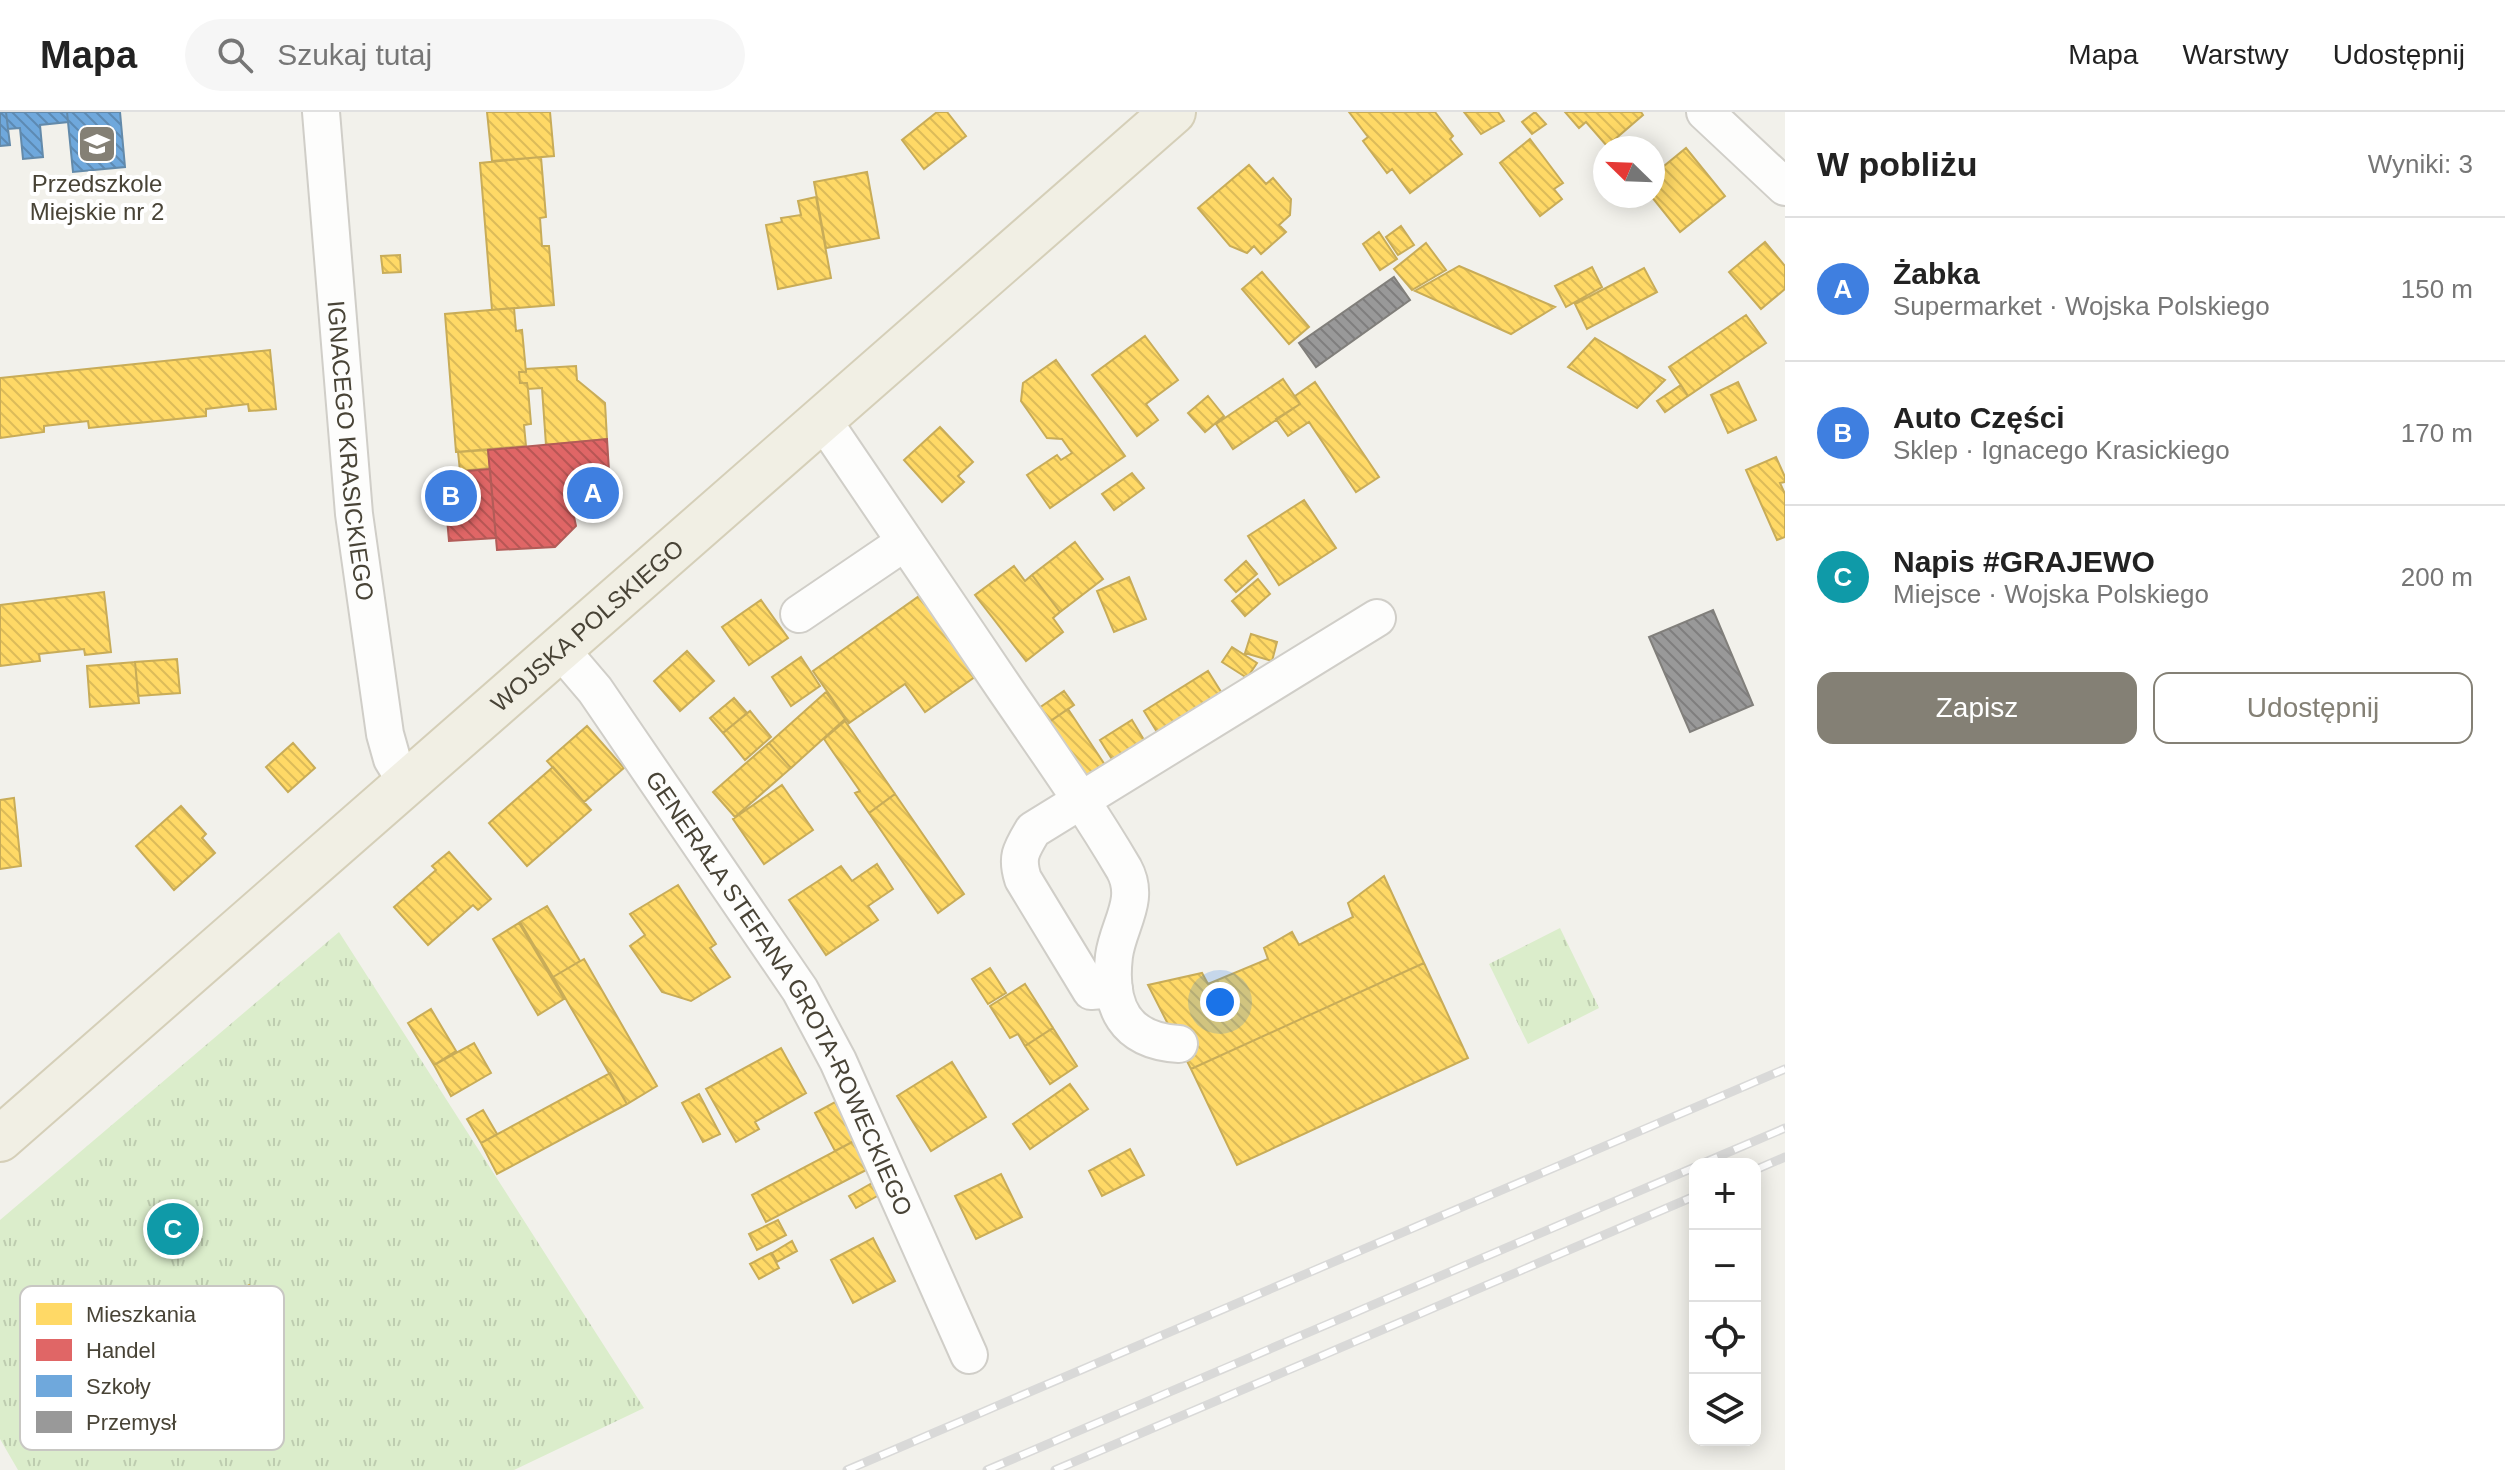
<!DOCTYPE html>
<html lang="pl">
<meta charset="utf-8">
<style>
body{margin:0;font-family:Helvetica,sans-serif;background:#f6f6f6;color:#222}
.controls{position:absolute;right:24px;bottom:24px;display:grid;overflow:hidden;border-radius:16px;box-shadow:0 4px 20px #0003}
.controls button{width:72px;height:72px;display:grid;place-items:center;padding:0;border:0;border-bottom:2px solid #e0e0e0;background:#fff;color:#222;font:40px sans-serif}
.compass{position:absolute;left:1593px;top:24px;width:72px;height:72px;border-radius:50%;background:#fff;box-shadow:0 4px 20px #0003;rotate:293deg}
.you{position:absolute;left:1220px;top:890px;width:28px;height:28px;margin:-20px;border:6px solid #fff;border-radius:50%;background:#1a73e8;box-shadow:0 0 0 12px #1a73e833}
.badge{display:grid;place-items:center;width:52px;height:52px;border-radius:50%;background:#848075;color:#fff;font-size:26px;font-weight:700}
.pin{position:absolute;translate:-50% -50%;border:4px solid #fff;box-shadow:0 2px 8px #0006}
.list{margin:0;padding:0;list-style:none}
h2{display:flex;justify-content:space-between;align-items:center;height:104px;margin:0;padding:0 32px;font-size:34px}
h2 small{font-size:26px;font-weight:400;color:#767676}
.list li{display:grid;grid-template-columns:52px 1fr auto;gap:24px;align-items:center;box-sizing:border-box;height:144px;padding:0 32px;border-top:2px solid #e0e0e0}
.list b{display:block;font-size:30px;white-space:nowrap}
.list p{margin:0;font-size:26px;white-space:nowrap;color:#767676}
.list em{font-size:26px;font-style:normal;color:#767676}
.actions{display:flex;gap:16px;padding:24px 32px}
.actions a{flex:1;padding:18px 0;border:2px solid #848075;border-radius:16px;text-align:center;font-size:28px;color:#848075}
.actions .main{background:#848075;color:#fff}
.icon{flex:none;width:44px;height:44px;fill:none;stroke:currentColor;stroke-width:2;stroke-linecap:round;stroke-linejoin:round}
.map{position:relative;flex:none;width:1785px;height:1358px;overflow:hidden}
header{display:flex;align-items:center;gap:48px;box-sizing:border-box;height:112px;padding:0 40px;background:#fff;border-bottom:2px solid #e0e0e0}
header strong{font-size:38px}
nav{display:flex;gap:44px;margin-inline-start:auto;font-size:28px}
.search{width:560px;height:72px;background:#f6f6f6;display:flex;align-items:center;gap:20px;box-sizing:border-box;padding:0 28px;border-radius:44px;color:#767676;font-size:30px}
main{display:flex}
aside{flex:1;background:#fff}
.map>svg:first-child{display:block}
</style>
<header>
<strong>Mapa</strong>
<div class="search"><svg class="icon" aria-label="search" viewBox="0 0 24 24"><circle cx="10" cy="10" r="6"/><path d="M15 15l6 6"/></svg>Szukaj tutaj</div>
<nav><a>Mapa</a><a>Warstwy</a><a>Udostępnij</a></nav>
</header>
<main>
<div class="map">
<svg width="1785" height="1358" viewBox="0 0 1785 1358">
<defs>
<pattern id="grass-tufts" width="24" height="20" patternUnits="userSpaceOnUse" patternTransform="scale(2)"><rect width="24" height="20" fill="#dbedcb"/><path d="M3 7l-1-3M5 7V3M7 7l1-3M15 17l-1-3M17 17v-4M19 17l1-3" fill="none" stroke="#bdccaf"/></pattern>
<pattern id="homes-back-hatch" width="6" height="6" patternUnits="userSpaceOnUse" patternTransform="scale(2)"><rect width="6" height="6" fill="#ffd966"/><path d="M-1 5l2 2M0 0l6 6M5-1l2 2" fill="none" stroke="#dcbb59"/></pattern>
<pattern id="shops-back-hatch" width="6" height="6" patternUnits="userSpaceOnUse" patternTransform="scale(2)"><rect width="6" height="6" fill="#e06666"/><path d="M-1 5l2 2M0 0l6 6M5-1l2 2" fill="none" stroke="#b85655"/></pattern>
<pattern id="schools-back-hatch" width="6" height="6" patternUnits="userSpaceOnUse" patternTransform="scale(2)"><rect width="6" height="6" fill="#6fa8dc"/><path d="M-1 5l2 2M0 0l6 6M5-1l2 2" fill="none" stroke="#5d8ab3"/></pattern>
<pattern id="industry-back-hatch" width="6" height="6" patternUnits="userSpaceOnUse" patternTransform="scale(2)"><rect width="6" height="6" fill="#999"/><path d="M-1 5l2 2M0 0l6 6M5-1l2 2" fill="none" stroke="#7f7e7e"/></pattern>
</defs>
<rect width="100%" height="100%" fill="#f2f1eb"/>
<path fill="url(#grass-tufts)" d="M1560,816l39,80 -71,36 -39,-80z
M339,820l305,476 -130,62h-496l-18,-31v-219z"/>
<path fill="url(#homes-back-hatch)" stroke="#c8ac58" stroke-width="2" d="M487,0h63l4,44 -62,5z
M937,0h10l19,24 -42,33 -22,-29z
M1349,0h86l18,24 -3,3 12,15 -52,39 -18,-24 -5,4 -24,-32 5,-4z
M1464,0h34l6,9 -23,13z
M1535,0l11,12 -14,10 -10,-12z
M1565,0h76l2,3 -36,31 -21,-24 -7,6z
M1530,27l33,44 -9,6 8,10 -22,17 -40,-53z
M1686,36l39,48 -45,36 -29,-36 2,-21z
M541,45l5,60 -6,1 2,28h7l5,59 -62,5 -12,-147z
M1249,53l17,19 7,-6 18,21 -1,16 -11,10 7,7 -25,22 -7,-8 -7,7 -17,-7 -32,-38z
M867,60l12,66 -53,10 -12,-66z
M816,85l15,81 -53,11 -12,-64 16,-3 -1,-4 20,-3 -3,-14z
M1401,114l13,19 -16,10 -12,-18z
M1379,120l18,27 -17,11 -17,-26z
M1765,130l20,24v23l-24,20 -32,-37z
M1426,131l20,27 -34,20 -18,-21z
M400,143l1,17 -18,1 -2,-17z
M1459,154l96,41 -44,27 -96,-43z
M1592,155l10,20 -36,20 -11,-21z
M1644,156l13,24 -70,37 -12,-25z
M1262,160l47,55 -20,17 -47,-55z
M514,196l2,23 6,-1 4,42h-7l1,11h7l1,6 3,35 -7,1 2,21 -70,6 -11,-138z
M1746,203l20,28 -78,53 -19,-29z
M1145,224l33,44 -32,24 12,16 -21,16 -45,-61z
M1595,226l70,42 -28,28 -69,-41z
M270,238l6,59 -27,2 -1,-7 -42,5v7l-117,12 -1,-7 -44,5v6l-44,6v-60z
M1056,248l69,96 -75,52 -23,-33 30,-20 4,5 11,-7 -10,-14 -15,-1 -26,-37 2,-18z
M576,254l1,14 28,23 2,36 -61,6 -4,-57 -14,1 -1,-6h-7l-1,-11h7v-3z
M1283,267l17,25 -67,45 -17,-25z
M1315,270l64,95 -23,15 -47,-70 -21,14 -12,-17 24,-15 -5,-8z
M1738,270l18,38 -28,13 -17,-38z
M1681,273l7,11 -23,16 -8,-11z
M1208,284l16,20 -19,16 -17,-19z
M940,315l33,35 -15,14 6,6 -22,20 -38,-42z
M488,338l2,18 -30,3 -2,-19z
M1776,345l9,20v5l-5,1 5,11v43l-8,3 -31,-70z
M1132,361l12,15 -30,22 -12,-16z
M1304,388l32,48 -57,37 -31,-49z
M1075,430l28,37 -43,33 -28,-37z
M1246,449l11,13 -21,18 -11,-12z
M1014,454l11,15 7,-6 28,37 -7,6 10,14 -37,29 -51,-66z
M1129,465l17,42 -32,13 -17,-41z
M1258,467l12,15 -25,22 -13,-15z
M104,480l7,60 -26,3 -1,-6 -45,5 1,7 -40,5v-61z
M922,482l57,80 -54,38 -20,-28 -56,39 -36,-52z
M761,488l27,38 -39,27 -27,-38z
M1251,522l26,8 -5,19 -27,-8z
M1232,535l25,16 -10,15 -25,-16z
M687,539l27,30 -34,30 -26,-30z
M801,545l19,29 -29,20 -19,-29z
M177,547l3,34 -42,3 -3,-34z
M135,550l4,41 -49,4 -3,-41z
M1208,559l15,24 -64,40 -15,-24z
M1064,579l10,14 -25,17 -10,-14z
M826,580l19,27 -54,49 -22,-25z
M734,586l13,15 -24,20 -13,-15z
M1068,597l39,59 -19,13 -39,-59z
M750,599l21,26 -26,23 -22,-27z
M1132,608l15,25 -32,19 -15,-24z
M845,609l50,73 -26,19 -14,-20 5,-2 -36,-52z
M587,614l37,42 -40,34 -37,-41z
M293,631l22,25 -27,24 -22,-25z
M769,631l22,25 -56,49 -22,-25z
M553,655l38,43 -64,56 -38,-43z
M782,673l31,45 -49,34 -31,-45z
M895,682l69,100 -26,19 -69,-100z
M14,686l7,68 -21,3v-69z
M181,694l25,28 -4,4 13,15 -41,37 -38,-44z
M449,740l42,47 -13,11 -5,-5 -45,40 -34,-38 42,-37 -4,-4z
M877,752l16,25 -25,17 10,14 -52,35 -37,-55 52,-34 11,15z
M1384,764l40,87 -233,106 -43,-84 54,-12 6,11 60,-25 -4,-11 28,-16 7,13 54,-28 -5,-14z
M678,773l38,59 -6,4 20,29 -39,24 -29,-9 -32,-46 15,-11 -15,-21z
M547,794l33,55 -27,16 -33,-55z
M519,811l45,76 -26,16 -45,-76z
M584,847l73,127 -30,18 -74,-127z
M1424,851l44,95 -231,107 -46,-96z
M990,856l16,25 -18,11 -16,-25z
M1025,872l28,44 -28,18 -7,-12 -8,4 -20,-32z
M431,897l25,42 -22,14 -26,-42z
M1053,916l24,38 -27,18 -25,-38z
M474,931l17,30 -40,23 -17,-31z
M781,936l25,45 -51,29 4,7 -23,13 -30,-53z
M952,950l34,55 -55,34 -34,-55z
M610,961l17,31 -130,70 -16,-31z
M1070,972l18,25 -58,40 -17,-25z
M699,982l21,40 -17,8 -21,-39z
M835,990l21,38 -21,11 -20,-38z
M483,998l14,24 -16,9 -14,-24z
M856,1028l14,28 -104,54 -14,-27z
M1130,1037l14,26 -42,21 -13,-25z
M1001,1062l21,43 -46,22 -21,-43z
M872,1071l7,12 -23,13 -7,-12z
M778,1108l8,15 -29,15 -8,-16z
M873,1126l22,43 -42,22 -22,-43z
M792,1129l5,10 -20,11 -5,-9z
M771,1141l8,15 -20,11 -9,-15z
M249,1173l34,66 -28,15 -10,-18 -30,17 -25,-48z"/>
<path fill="url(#shops-back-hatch)" stroke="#b25c58" stroke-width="2" d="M607,327l3,48 -17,22 -20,3 3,14 -21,21 -58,3 -9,-100z
M490,357l6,69 -47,3 -6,-68z"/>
<path fill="url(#schools-back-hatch)" stroke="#638aaa" stroke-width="2" d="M0,0h6l4,33 -10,1z
M6,0h61l1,10 -28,3 3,32 -20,2 -3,-31 -12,1z
M67,0h53l5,55 -52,5z"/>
<path fill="url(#industry-back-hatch)" stroke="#817f7b" stroke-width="2" d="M1394,165l16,23 -94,67 -17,-24z
M1713,498l40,95 -63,27 -41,-95z"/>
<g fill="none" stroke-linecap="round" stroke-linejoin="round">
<g stroke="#d0cec8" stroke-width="40">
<g id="minor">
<path id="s1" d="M321,0l33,402 31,220 7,25 14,23"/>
<path d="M1705,0l80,75"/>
<path d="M822,307c60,90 121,178 181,267 41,60 84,120 121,183 17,31 -6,56 -10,87 -6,51 11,85 65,88"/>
<path d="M799,502l106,-72"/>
<path id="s2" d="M560,537l35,41 205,300 38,71 131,294"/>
<path d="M1114,877l-23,2 -68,-112c-7,-22 -2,-29 10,-49l344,-212"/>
</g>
</g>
<g stroke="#d5cfb8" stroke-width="48">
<g id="major">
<path id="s3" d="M0,1027l1173,-1027"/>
</g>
</g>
<use href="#minor" stroke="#fdfdfc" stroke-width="36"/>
<use href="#major" stroke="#f1efe4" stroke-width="44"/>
<g stroke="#d9d9d8" stroke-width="9">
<path id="rail" d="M1701,1052l84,-36
M1755,1058l30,-13
M847,1358l938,-401
M987,1358l708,-303
M1055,1358l640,-274"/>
</g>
<use href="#rail" stroke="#fff" stroke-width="6" stroke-dasharray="18" stroke-linecap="butt"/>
</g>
<defs>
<g id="school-square" transform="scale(2)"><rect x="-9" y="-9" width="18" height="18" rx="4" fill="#848075" stroke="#fff"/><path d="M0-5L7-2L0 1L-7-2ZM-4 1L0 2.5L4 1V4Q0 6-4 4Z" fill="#fff"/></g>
</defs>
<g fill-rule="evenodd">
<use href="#school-square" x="97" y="32"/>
</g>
<g text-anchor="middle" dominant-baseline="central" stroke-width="8" stroke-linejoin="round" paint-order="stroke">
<g font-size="24" fill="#484336" stroke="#fff">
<text x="97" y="71">Przedszkole<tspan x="97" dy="28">Miejskie nr 2</tspan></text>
</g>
<g font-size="24" fill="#484336" stroke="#fff">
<text stroke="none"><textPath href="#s1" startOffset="340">IGNACEGO KRASICKIEGO</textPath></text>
<text stroke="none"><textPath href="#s3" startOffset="780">WOJSKA POLSKIEGO</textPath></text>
<text stroke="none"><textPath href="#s2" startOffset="410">GENERAŁA STEFANA GROTA-ROWECKIEGO</textPath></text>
</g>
</g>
<rect x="20" y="1174" width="264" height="164" rx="12" fill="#fff" stroke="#c8c7c3" stroke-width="2"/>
<rect x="36" y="1191" width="36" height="22" fill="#ffd966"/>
<rect x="36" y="1227" width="36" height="22" fill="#e06666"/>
<rect x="36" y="1263" width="36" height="22" fill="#6fa8dc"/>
<rect x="36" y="1299" width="36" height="22" fill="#999"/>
<g font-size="22" fill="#484336">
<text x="86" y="1210">Mieszkania</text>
<text x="86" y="1246">Handel</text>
<text x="86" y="1282">Szkoły</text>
<text x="86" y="1318">Przemysł</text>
</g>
</svg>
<div class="controls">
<button>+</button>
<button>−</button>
<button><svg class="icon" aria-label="locate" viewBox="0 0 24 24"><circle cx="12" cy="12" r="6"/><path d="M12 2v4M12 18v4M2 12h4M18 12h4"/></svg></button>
<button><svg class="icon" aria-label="layers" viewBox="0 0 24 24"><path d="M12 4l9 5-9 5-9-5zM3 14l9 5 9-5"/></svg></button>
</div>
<svg class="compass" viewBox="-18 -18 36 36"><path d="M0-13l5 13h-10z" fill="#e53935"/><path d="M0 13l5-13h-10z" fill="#767676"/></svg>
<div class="you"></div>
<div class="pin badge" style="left:593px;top:381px;background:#3f7fe0">A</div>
<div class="pin badge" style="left:451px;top:384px;background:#3f7fe0">B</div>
<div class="pin badge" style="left:173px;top:1117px;background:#0f9aa8">C</div>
</div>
<aside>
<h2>W pobliżu<small>Wyniki: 3</small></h2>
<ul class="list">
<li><span class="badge" style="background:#3f7fe0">A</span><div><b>Żabka</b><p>Supermarket · Wojska Polskiego</p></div><em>150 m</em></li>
<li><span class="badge" style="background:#3f7fe0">B</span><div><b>Auto Części</b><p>Sklep · Ignacego Krasickiego</p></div><em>170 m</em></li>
<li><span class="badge" style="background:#0f9aa8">C</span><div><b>Napis #GRAJEWO</b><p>Miejsce · Wojska Polskiego</p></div><em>200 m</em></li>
</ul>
<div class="actions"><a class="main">Zapisz</a><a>Udostępnij</a></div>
</aside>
</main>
